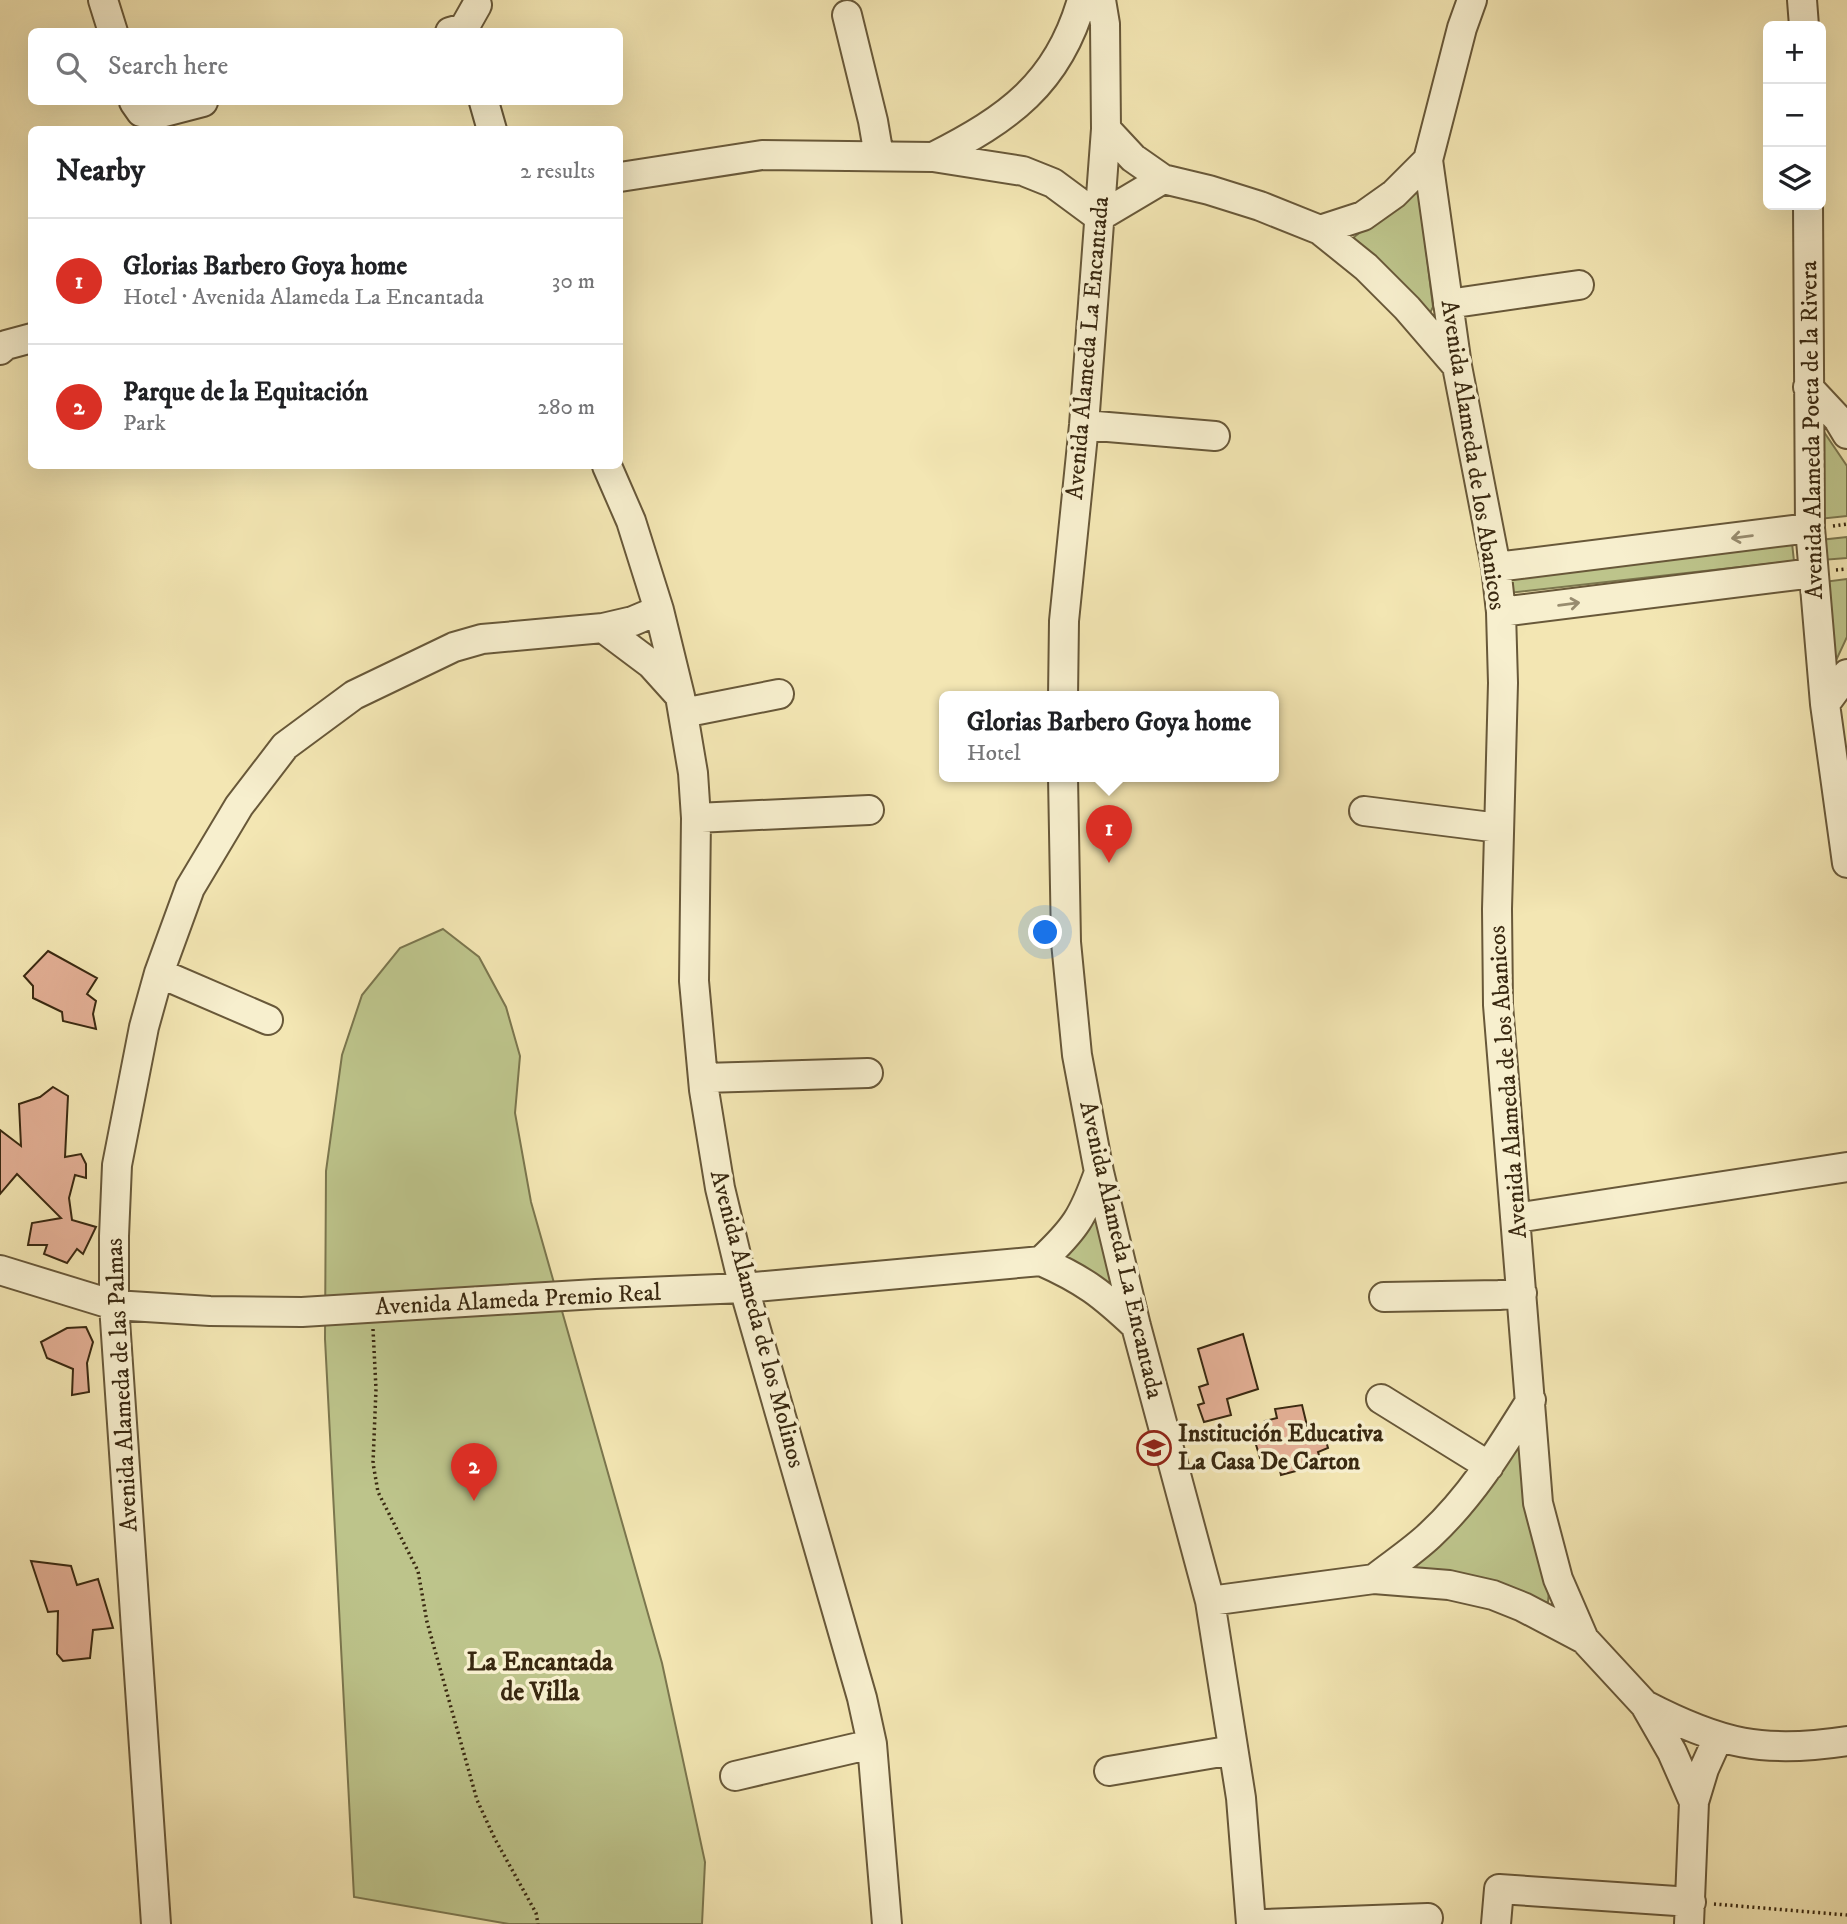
<!DOCTYPE html>
<meta charset="utf-8">
<style>
body{margin:0;font-family:"IM FELL DW Pica",serif;background:#f2f2f2;color:#202124}
.controls{position:absolute;right:21px;top:21px;display:grid;overflow:hidden;border-radius:10px;box-shadow:0 7px 28px #0002}
.controls button{width:63px;height:63px;display:grid;place-items:center;padding:0;border:0;border-bottom:2px solid #e0e0e0;background:#fff;color:#202124;font:35px sans-serif}
.you{position:absolute;left:1046px;top:933px;width:24px;height:24px;margin:-18px;border:5px solid #fff;border-radius:50%;background:#1a73e8;box-shadow:0 0 0 10px #1a73e833}
.badge{display:grid;place-items:center;width:46px;height:46px;border-radius:50%;background:#d93025;color:#fff;font-size:23px;font-weight:700}
.pin{position:absolute;translate:-50% -58px;filter:drop-shadow(0 2px 4px #0008)}
.pin::after{content:'';position:absolute;top:37px;width:24px;height:21px;background:inherit;clip-path:polygon(0 0,100% 0,50% 100%)}
.popup{position:absolute;left:939px;top:691px;width:340px;height:91px;box-sizing:border-box;display:grid;place-content:center;border-radius:10px;background:#fff;filter:drop-shadow(0 2px 5px #0005);font-size:23px;white-space:nowrap;color:#757577}
.popup b{font-size:26px;color:#202124}
.popup::after{content:'';position:absolute;left:50%;top:100%;margin-left:-14px;border:14px solid transparent;border-top-color:#fff}
.list{margin:0;padding:0;list-style:none}
h2{display:flex;justify-content:space-between;align-items:center;height:91px;margin:0;padding:0 28px;font-size:30px}
h2 small{font-size:23px;font-weight:400;color:#757577}
.list li{display:grid;grid-template-columns:46px 1fr auto;gap:21px;align-items:center;box-sizing:border-box;height:126px;padding:0 28px;border-top:2px solid #e0e0e0}
.list b{display:block;font-size:26px;white-space:nowrap}
.list p{margin:0;font-size:23px;white-space:nowrap;color:#757577}
.list em{font-size:23px;font-style:normal;color:#757577}
.icon{flex:none;width:38px;height:38px;fill:none;stroke:currentColor;stroke-width:2;stroke-linecap:round;stroke-linejoin:round}
.map{position:relative;flex:none;width:1847px;height:1924px;overflow:hidden}
.search{position:absolute;background:#fff;box-shadow:0 7px 28px #0002;left:28px;top:28px;width:595px;height:77px;display:flex;align-items:center;gap:18px;box-sizing:border-box;padding:0 24px;border-radius:10px;color:#757577;font-size:26px}
.panel{position:absolute;background:#fff;box-shadow:0 7px 28px #0002;left:28px;top:126px;width:595px;height:343px;border-radius:10px}
.map>svg:first-child{display:block}
</style>
<div class="map">
<svg width="1847" height="1924" viewBox="0 0 1847 1924">
<rect width="100%" height="100%" fill="#f3e6b3"/>
<filter id="stains"><feTurbulence type="fractalNoise" baseFrequency=".00286" numOctaves="4"/><feColorMatrix values="0 0 0 0 .2 0 0 0 0 .09 0 0 0 0 .02 0 0 0 .5 -.17"/></filter>
<radialGradient id="worn" r=".72"><stop offset=".6" stop-color="#630" stop-opacity="0"/><stop offset="1" stop-color="#630" stop-opacity=".3"/></radialGradient>
<path fill="#bdc48b" stroke="#7b764e" stroke-width="2" d="M1416,190l4,10 13,107 -2,4 -6,1 -72,-74 58,-47z
M1824,432l23,34v50l-28,3 2,-86z
M1847,537v21l-25,2 -2,-20z
M1792,543l2,18 -285,32 -2,-18z
M1847,579v58l-14,30 -10,-85z
M443,929l36,28 27,50 14,49 -5,57 16,89 131,461 43,199 -3,62h-193l-155,-27 -29,-558 1,-168 16,-116 20,-60 38,-47z
M1098,1204l17,89 -53,-32z
M1518,1442l5,5 26,144 -1,11 -11,2 -138,-37z"/>
<path fill="#e4b096" stroke="#392810" stroke-width="2" d="M48,951l49,27 -10,16 9,7 -3,13 3,15 -33,-8 -1,-9 -29,-14v-12l-9,-10z
M53,1087l15,9 -3,61 16,-3 5,10v14l-11,-3 -6,23 3,22 24,7 -13,27 -6,-5 -10,14 -23,-9 3,-9h-19l4,-22 29,-5 -44,-44 -17,20v-64l21,16 -2,-42 21,-7z
M86,1327l7,15 -6,21 2,29 -17,3 1,-26 -26,-11 -6,-16 26,-14z
M1243,1334l15,55 -31,10 4,16 -27,7 -6,-17 6,-2 -5,-16 9,-3 -10,-35z
M1302,1405l8,33 14,-4 4,14 -10,4 4,12 -41,11 -5,-21 -16,4 -6,-20 15,-4 -4,-13 12,-3 -2,-9z
M31,1561l40,5 6,19 21,-6 15,49 -20,2 -3,28 -27,3 -6,-7 1,-43 -10,1z"/>
<g fill="none" stroke-linecap="round" stroke-linejoin="round">
<g stroke="#685839" stroke-width="32">
<path id="minor" d="M103,0l10,32
M1472,0l-10,28 -34,132 29,206 39,201 5,45 2,71 -6,226 1,96 40,498 20,76 26,60 61,66 27,47 22,50 -5,122
M1802,0l2,26
M847,15l26,106 6,35
M450,32l14,-4 13,-23
M134,102l7,10 12,3 50,-13
M484,102l8,28
M1106,129l27,29 30,21 46,11 51,16 60,24 46,37 41,41 50,58
M933,157c75,-38 125,-73 149,-157
M620,177l142,-22 171,2 90,14 30,12 46,34 64,-38
M1808,205l2,323 15,176 22,159
M1320,230l43,-14 31,-22 34,-34
M1448,304l131,-19
M0,350l6,-5 26,-7
M1808,387l30,32 9,15
M1084,425l131,11
M607,466l24,55 28,89 21,86 13,77 3,45 -2,163 10,109 16,98 24,100 118,410 10,46 15,180
M1496,567l314,-39
M1501,612l312,-39
M603,628l48,36 27,30
M1063,697l1,-76 20,-196 22,-296 -1,-105 -4,-24
M1825,704l22,-30
M683,713l96,-19
M1063,777l3,165 11,113 22,117 37,154 74,275 31,197 10,126
M1364,811l135,17
M696,818l173,-8
M159,973l109,47
M703,1078l165,-5
M1516,1218l331,-51
M1041,1261c34,-32 42,-44 58,-89
M0,1270l114,35 96,6 92,1 294,-18 148,-6 297,-27c43,19 61,33 95,65
M1384,1297l115,-2 23,-2
M1381,1399l108,67
M1374,1579c19,-15 39,-28 56,-44 42,-39 71,-87 101,-135
M1210,1601l164,-22 75,6 44,10 30,12 61,32
M1645,1705c75,39 118,49 202,36
M1109,1771l124,-21
M735,1776l137,-32
M1694,1802l10,-33 14,-31
M156,1924l-42,-619v-69l3,-71 27,-138 15,-54 31,-85 49,-82 46,-60 69,-51 100,-48 28,-8 121,-11 30,-7 26,-11
M1265,1924l163,-6
M1496,1924l3,-35 192,13"/>
</g>
<path stroke="#392810" stroke-width="3.5" stroke-dasharray="2 3.5" stroke-linecap="butt" d="M1833,526l14,-2
M1836,570l11,-1
M373,1329l3,60 -3,74 5,29 40,79 9,51 50,178 18,39 41,74 2,11
M1714,1904l133,11"/>
<use href="#minor" stroke="#f7efce" stroke-width="28"/>
</g>
<defs><path id="oneway-shaft" d="M-6 0H5M1.5-3L5.5 0L1.5 3" fill="none" stroke-width="1.6" stroke-linecap="round" stroke-linejoin="round" transform="scale(1.75)"/></defs>
<g stroke="#988c6f">
<use href="#oneway-shaft" transform="translate(1742 537) rotate(173)"/>
<use href="#oneway-shaft" transform="translate(1569 604) rotate(-7)"/>
</g>
<defs>
<g id="school-ring" transform="scale(1.75)"><circle r="9.5" fill="#f7efce" stroke="#8f2418" stroke-width="1.5"/><path d="M0-5L7-2L0 1L-7-2ZM-4 1L0 2.5L4 1V4Q0 6-4 4Z" fill="#8f2418"/></g>
</defs>
<g fill-rule="evenodd">
<use href="#school-ring" x="1154" y="1448"/>
</g>
<g text-anchor="middle" dominant-baseline="central" stroke-width="7" stroke-linejoin="round" paint-order="stroke">
<g font-size="24" fill="#392810" stroke="#f7efce">
<text transform="translate(1088 348) rotate(-85)">Avenida Alameda La Encantada</text>
<text transform="translate(1812 430) rotate(-91)">Avenida Alameda Poeta de la Rivera</text>
<text transform="translate(1473 455) rotate(81)">Avenida Alameda de los Abanicos</text>
<text transform="translate(1508 1082) rotate(-94)">Avenida Alameda de los Abanicos</text>
<text transform="translate(1121 1250) rotate(77)">Avenida Alameda La Encantada</text>
<text transform="translate(518 1300) rotate(-3)">Avenida Alameda Premio Real</text>
<text transform="translate(757 1319) rotate(75)">Avenida Alameda de los Molinos</text>
<text transform="translate(122 1385) rotate(-93)">Avenida Alameda de las Palmas</text>
</g>
<g font-size="24" font-weight="bold" fill="#392810" stroke="#f7efce" text-anchor="start">
<text x="1178" y="1434">Institución Educativa<tspan x="1178" dy="28">La Casa De Carton</tspan></text>
</g>
<g font-size="26" font-weight="bold" fill="#392810" stroke="#f7efce">
<text x="540" y="1662">La Encantada<tspan x="540" dy="30">de Villa</tspan></text>
</g>
</g>
<rect width="100%" height="100%" filter="url(#stains)"/>
<rect width="100%" height="100%" fill="url(#worn)"/>
</svg>
<div class="controls">
<button>+</button>
<button>−</button>
<button><svg class="icon" aria-label="layers" viewBox="0 0 24 24"><path d="M12 4l9 5-9 5-9-5zM3 14l9 5 9-5"/></svg></button>
</div>
<div class="you"></div>
<div class="pin badge" style="left:1109px;top:863px">1</div>
<div class="popup"><b>Glorias Barbero Goya home</b>Hotel</div>
<div class="pin badge" style="left:474px;top:1501px">2</div>
<div class="search"><svg class="icon" aria-label="search" viewBox="0 0 24 24"><circle cx="10" cy="10" r="6"/><path d="M15 15l6 6"/></svg>Search here</div>
<section class="panel">
<h2>Nearby<small>2 results</small></h2>
<ul class="list">
<li><span class="badge">1</span><div><b>Glorias Barbero Goya home</b><p>Hotel · Avenida Alameda La Encantada</p></div><em>30 m</em></li>
<li><span class="badge">2</span><div><b>Parque de la Equitación</b><p>Park</p></div><em>280 m</em></li>
</ul>
</section>
</div>
